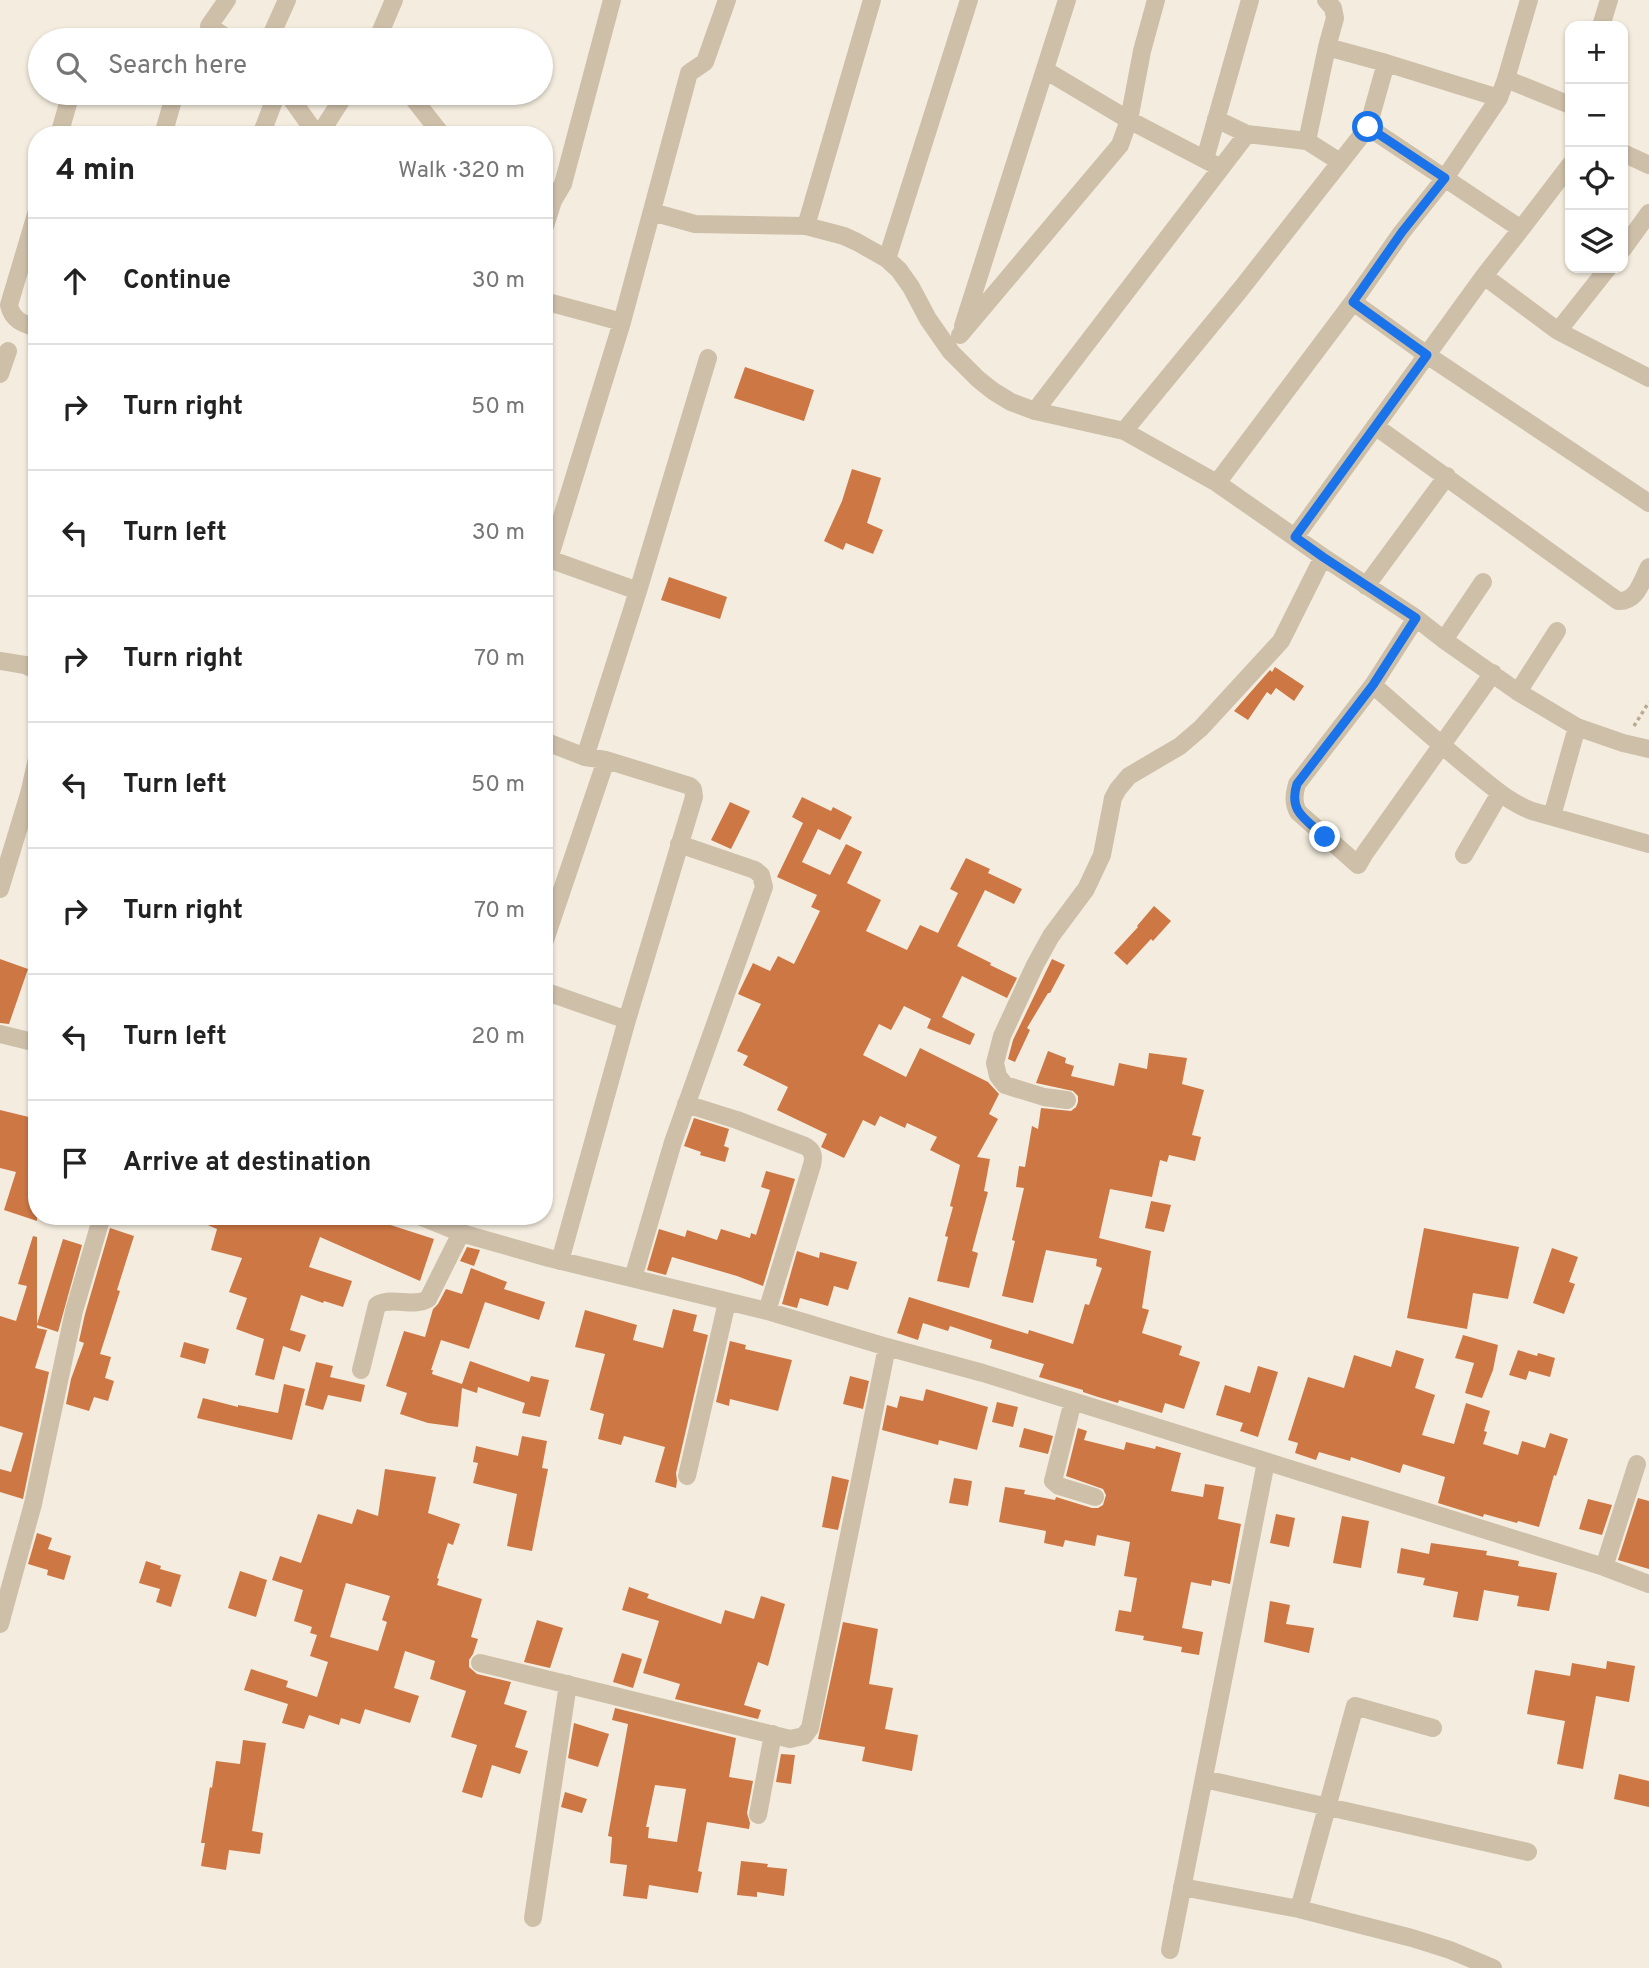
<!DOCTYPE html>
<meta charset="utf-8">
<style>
body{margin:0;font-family:Overpass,sans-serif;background:#f2f2f2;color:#222}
.controls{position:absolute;right:21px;top:21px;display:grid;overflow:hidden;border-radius:14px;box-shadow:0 2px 5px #0004}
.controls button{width:63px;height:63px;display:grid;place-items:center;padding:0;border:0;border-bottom:2px solid #e0e0e0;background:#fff;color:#222;font:35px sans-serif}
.stop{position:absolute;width:21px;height:21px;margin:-16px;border:5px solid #1a73e8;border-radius:50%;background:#fff}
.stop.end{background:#1a73e8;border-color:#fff;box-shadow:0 2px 7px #0008}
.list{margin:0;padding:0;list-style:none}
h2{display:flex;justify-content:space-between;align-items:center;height:91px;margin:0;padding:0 28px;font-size:30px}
h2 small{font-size:23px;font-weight:400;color:#767676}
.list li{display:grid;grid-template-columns:46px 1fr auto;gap:21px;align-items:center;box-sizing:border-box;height:126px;padding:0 28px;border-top:2px solid #e0e0e0}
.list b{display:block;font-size:26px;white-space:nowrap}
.list em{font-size:23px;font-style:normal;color:#767676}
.icon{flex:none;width:38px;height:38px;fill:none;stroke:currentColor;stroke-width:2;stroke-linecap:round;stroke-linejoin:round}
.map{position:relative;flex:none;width:1649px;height:1968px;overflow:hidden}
.search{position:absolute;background:#fff;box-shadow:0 2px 5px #0004;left:28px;top:28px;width:525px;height:77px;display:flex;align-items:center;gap:18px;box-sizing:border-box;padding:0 24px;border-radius:38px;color:#767676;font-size:26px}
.panel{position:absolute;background:#fff;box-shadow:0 2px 5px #0004;left:28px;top:126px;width:525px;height:1099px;border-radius:28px}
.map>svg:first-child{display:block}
</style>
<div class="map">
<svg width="1649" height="1968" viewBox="0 0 1649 1968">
<rect width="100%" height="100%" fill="#f4eddf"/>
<path fill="#cd7744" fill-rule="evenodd" d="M745,367l69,23 -10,31 -70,-23z
M852,469l29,9 -14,45 16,7 -10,24 -27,-11 -3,7 -19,-9 18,-40z
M669,577l58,20 -7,22 -59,-19z
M1275,667l29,19 -10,15 -18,-13 -5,7 -4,-3 -19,28 -14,-9 36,-41 2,2z
M802,797l29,14 2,-4 19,10 -12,23 -22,-11 -16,33 28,13 16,-31 16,8 -15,31 34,17 -15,31 41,19 13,-25 18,8 20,-40 -8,-4 16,-31 24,11 -2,4 34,16 -8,15 -29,-14 -28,56 34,17 -1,2 27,13 -10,20 -45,-22 -20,41 33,17 -5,11 -43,-17 4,-9 -27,-13 -13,24 -12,-6 -16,31 43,22 14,-29 68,34 11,12 -10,20 9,5 -21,38 13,2 -6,32 4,1 -16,59 6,2 -9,35 -32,-7 11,-44 -3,-1 8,-29 -3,-1 10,-41 -30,-15 7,-13 -30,-14 -2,5 -25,-12 -5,10 -12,-6 -19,38 -23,-11 6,-13 -50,-24 11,-23 -45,-22 5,-9 -11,-5 24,-47 -23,-10 15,-31 17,8 8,-15 16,8 26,-53 -9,-4 6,-12 -40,-18 26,-54 -11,-6z
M730,802l20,9 -19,38 -20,-9z
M1154,906l17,15 -18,20 -2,-2 -24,26 -13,-12 24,-26 -1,-1z
M0,959l28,10 -19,55 -9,-1z
M1052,959l13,6 -15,28h-2l-21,35 3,2 -15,32 -7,-3 5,-19z
M1048,1051l18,7 -1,5 9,3 -3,10 43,10 5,-23 28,6 2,-16 38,5 -5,26 22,6 -12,45 9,2 -6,24 -26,-6 -2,7 -7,-2 -8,37 -42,-8 -11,49 52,13 -9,57 7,2 -7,23 40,13 -3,9 21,7 -16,47 -19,-6 -3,10 -43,-13 -1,3 -20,-6 -15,-5v-2l-44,-13 5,-13 -54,-16 2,-8 -42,-14 -2,5 -25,-8 -5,17 -21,-7 12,-36 119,37 1,-4 44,14 12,-40 4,1 13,-37 -6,-2 1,-7 -51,-9 -13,53 -31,-7 13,-55 -3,-1 12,-52 -8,-1 3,-21 6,1 7,-41 6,3 3,-21 30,3 5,-4 2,-5v-6l-5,-5 -37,-8z
M0,1110l37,9v102l-33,-11 12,-38 -16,-4z
M694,1118l35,11 -5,17 5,2 -4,14 -25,-7 1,-3 -17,-6z
M766,1171l29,8 -32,107 -26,-10 -65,-19 -6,18 -19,-5 12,-41 26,8 2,-7 30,10 4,-11 29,9 1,-5 5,2 14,-45 -9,-3z
M1151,1201l20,4 -7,27 -19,-4z
M187,1216h80l21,7 2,-7h87l-2,4 59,19 -14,42 -100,-44 -11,30 43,14 -9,26 -19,-6 -1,2 -22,-8 -11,35 16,5 -6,17 -17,-6 -9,34 -19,-5 9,-36 -28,-10 11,-31 -18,-6 13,-34 -31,-8 6,-21z
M110,1228l24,8 -17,54 3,1 -20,63 11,3 -6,21 9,3 -6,20 -14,-4 -5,14 -23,-7 5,-25 13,-36 -5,-2 6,-27z
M1424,1228l95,19 -11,52 -35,-6 -6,36 -60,-11z
M33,1236l4,1v87l26,-85 19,6 -24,87 -21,-7v3l10,2 -12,38 14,4 -26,127 -23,-7v-23l11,3 12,-39 -23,-7v-110l16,5 11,-35 -9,-2z
M467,1247l13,3 -6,16 -14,-5z
M1552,1248l26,9 -9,25 6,2 -11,30 -31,-11z
M797,1251l22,7 1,-6 37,10 -9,28 -14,-4 -6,20 -28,-8 -3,10 -15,-4z
M471,1268l36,14 -3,7 41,13 -6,18 -54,-18 -16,47 -28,-9 -10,30h2l-1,4 30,10 8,-23 59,21 2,-6 18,4 -9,37 -18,-4 3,-10 -47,-16 -1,6 -15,-5 -4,39 -30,-4 -28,-9 7,-21 -21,-7 18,-55 21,6 8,-28 5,-5 8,-15 16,5z
M673,1309l24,6 -4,16 15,4 -32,138 1,8 -1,7 -21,-6 10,-35 -41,-11 -3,9 -23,-6 6,-25 -14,-4 15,-56 -30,-7 10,-37 52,15 -4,15 30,8z
M1463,1335l35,10 -5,25 -11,28 -17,-5 9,-30 -19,-5z
M730,1341l16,4 -1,4 47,11 -14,51 -48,-12 -1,7 -13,-4z
M184,1342l25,7 -4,15 -25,-7z
M1396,1350l28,9 -9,29 20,7 -13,40 32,9 12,-41 24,8 -6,20 3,1 -4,12 35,11 4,-14 23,7 5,-15 18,6 -12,37 -2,-1 -15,52 -21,-6 -1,2 -33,-9 -1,3 -45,-14 7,-26 -42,-13 -3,9 -49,-16 -1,4 -31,-9 -3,8 -21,-7 3,-10 -10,-3 20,-63 36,11 10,-33 37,12z
M1518,1350l19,6 1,-3 17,5 -5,19 -21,-6 -3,9 -17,-5z
M316,1362l17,4 -3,11 35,8 -4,17 -33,-7 -5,15 -18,-5z
M1258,1366l20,6 -20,65 -18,-6 3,-8 -27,-8 9,-30 25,8z
M850,1376l19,5 -6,28 -20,-5z
M284,1384l21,5 -13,51 -95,-22 6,-20 35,9v-2l40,8z
M926,1389l62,18 -11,43 -38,-10 -1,5 -56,-15 5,-25 10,3 3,-12 23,5z
M997,1402l21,5 -5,20 -21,-5z
M1024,1428l29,8 -5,18 -29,-7z
M1078,1428l9,3 -3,9 40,10 2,-8 29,7 1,-3 25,7 -10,38 32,6 2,-13 19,3 -6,32 23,5 -11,60 -18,-4 -1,6 -20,-4 -9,46 21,4 -4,23 -18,-3 1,-5 -39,-7 1,-4 -29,-5 4,-21 12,2 6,-34 -13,-2 6,-34 -33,-7 -2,11 -30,-6 -2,7 -19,-4 2,-12 -47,-9 6,-35 20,3 -1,4 31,6 1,-3 36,11h6l5,-3 3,-10 -3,-6 -37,-13z
M522,1436l25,5 -5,27 6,1 -16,82 -25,-5 10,-52 -44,-11 5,-20 -5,-1 3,-16 42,10z
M385,1469l51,8 -8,36 32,11 -7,21 -5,-2 -11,35 2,1 -2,6 45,14 -11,38 7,2 -5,15 -4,6v7l8,7 34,8 -7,22 23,7 -12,36 13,4 -8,23 -28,-9 -10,33 -20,-6 15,-47 -26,-8 15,-46 -36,-12 5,-18 -30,-10 -11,37 25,8 -9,27 -45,-14 -5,15 -19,-6 -2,7 -30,-10 -5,14 -22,-6 6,-19 -44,-14 7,-21 37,12 -2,6 31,10 11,-35 -18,-6 7,-21 -7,-2 2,-6 -18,-6 9,-31 -31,-10 8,-24 21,7 17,-49 34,10 5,-15 21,7zM346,1583l44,13 -8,24 5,2 -9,29 -48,-14z
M832,1476l17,4 -11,50 -16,-3z
M954,1478l18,3 -4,25 -19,-3z
M1638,1498l11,3v68l-31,-9z
M1588,1499l24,6 -10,30 -23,-6z
M1276,1514l19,4 -6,29 -19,-4z
M1342,1516l27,5 -8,47 -28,-5z
M37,1533l15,5 -4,11 23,7 -7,24 -17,-5 1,-5 -20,-6z
M1431,1543l56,8 -1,4 33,6 -1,5 39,7 -8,38 -32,-5 2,-10 -35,-6 -6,31 -25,-4 5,-25 -35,-7 2,-7 -28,-5 4,-25 28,6z
M146,1561l15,5 -1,3 21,6 -10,32 -15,-5 4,-13 -21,-6z
M240,1571l27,9 -11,37 -28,-9z
M629,1587l20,7 -2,4 74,26 4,-14 29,9 7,-23 24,8 -17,62 -10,-4 -14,43 17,5 -3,9 -83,-20 5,-15 -37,-11 16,-52 -37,-11z
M1270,1601l20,4 -4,19 28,4 -5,25 -45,-11z
M537,1620l26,8 -13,40 -26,-6z
M843,1622l35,7 -9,55 24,4 -8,41 33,6 -6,36 -50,-10 3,-14 -47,-8z
M622,1653l20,6 -9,29 -20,-6z
M1607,1661l28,5 -6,36 -33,-6 -13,73 -26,-5 8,-43 -38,-7 8,-44 35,6 2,-13 34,6z
M615,1708l121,30 -7,39 24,4 -6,32 3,10 -1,6 -42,-7 -9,49 4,1 -4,21 -49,-8 -2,14 -24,-3 4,-31 -17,-2 2,-26 -4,-1 20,-112 -16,-4zM655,1785l31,4 -9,53 -29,-4 1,-11h-3z
M574,1723l35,11 -11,33 -30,-9z
M243,1740l23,3 -14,88 11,2 -3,21 -31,-4 -3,20 -25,-4 4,-23h-4l9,-56 2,1 4,-27 24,3z
M781,1754l14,1 -4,29 -15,-2z
M1619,1774l30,7v26l-35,-8z
M565,1792l22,7 -5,14 -21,-6z
M741,1861l27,3 -1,3 20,2 -3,27 -27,-4v5l-20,-2z"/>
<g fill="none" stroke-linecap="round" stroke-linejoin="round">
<path stroke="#baa993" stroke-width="3.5" stroke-dasharray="3.5 3.5" stroke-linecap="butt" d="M1634,726l15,-24"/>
<path stroke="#cebfa9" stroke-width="18" d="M227,0l-18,26 21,14
M1601,26l8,-26
M269,40l18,-40
M377,40l17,-40
M1386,63l113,35 7,-19 64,26
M1045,70l84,50 92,48
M1506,79l23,-79
M287,93l30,42
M409,93l33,42
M1216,119l31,15
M1368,127l153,102 49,-64
M59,135l12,-42
M163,135l12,-42
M261,135l16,-42
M319,135l27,-42
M1307,141l33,21
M1623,153l26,12
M1205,159l45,-159
M544,205l9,-4 10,-17 49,-184
M37,211l-28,94c3,15 14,19 28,23
M652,212l43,12 111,2 38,10 13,6 30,17 12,11 12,17 17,32 23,33 27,27 15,12 18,11 24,9 89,20 93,52 106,74 93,61 28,22 74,52 59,35 46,16 26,6
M806,226l66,-226
M544,229l9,-28
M1623,249l26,-36
M887,259l82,-259
M1484,276l37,-47
M544,301l78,21
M1353,302l74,53 222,148
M963,326l104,-326
M1558,331l91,47
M960,335l160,-190 9,-25 13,-69 14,-51
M0,374l8,-23
M1035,411l212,-277 60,7 20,-94 8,-29 -2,-10 -7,-8
M1375,426l243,175c19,1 23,-19 31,-34
M1124,431l116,-141 128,-163 18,-64 -59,-16
M1217,483l136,-181 49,-70 43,-54 54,-80
M1295,537l189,-261 74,55 50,-63
M1366,586l81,-110
M638,591l-89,-32 73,-237 67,-249 16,-11 22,-62
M1416,618l-43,67 -76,99c-3,11 -4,18 1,28l60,53 7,-12 128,-180
M1444,640l39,-58
M0,661l25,4 12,6
M1373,685c32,28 63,56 96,83 20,16 39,34 63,43l117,33
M1518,692l39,-61
M544,741l41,16 21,3 84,26 3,3 1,8 -67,223 -67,241
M585,757l53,-166 70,-233
M1552,816l25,-89
M1464,855l36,-62
M0,889l29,-95 8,-35
M544,943l62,-183
M544,991l83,29
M0,1034l37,9
M1067,1100l-23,-3 -39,-12 -7,-9 -3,-13 7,-27 33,-71 16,-29 35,-47 16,-34 11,-57 5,-9 11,-13 51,-30 21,-18 80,-87 42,-84
M686,1104l51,16 68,26c8,4 9,11 7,19l-45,146
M419,1216l42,17 88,25 218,53 120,36 96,26 621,194 45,17
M633,1278l40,-136 91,-255 -3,-12 -6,-5 -76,-26
M361,1370l16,-65c16,-9 35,3 51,-6l33,-66
M1073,1401l-20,80 6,5 36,11
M687,1476l40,-174
M1604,1567l33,-103
M0,1624l33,-120 41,-193 28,-95
M480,1663l310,76 14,-3 6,-8 77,-381
M1204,1779l324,73
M758,1815l15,-81
M1182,1887l117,22 113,29 38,12 43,18
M1299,1909l56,-203 78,22
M533,1918l35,-234
M1170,1950l96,-488"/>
</g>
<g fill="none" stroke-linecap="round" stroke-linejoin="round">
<path stroke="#1a73e8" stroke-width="9" d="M1325,837c-19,-18 -37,-25 -28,-53l76,-99 43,-67 -93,-61 -28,-20 132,-182 -74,-53 49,-70 43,-54 -77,-51"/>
</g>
</svg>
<div class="controls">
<button>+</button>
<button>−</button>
<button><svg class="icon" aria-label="locate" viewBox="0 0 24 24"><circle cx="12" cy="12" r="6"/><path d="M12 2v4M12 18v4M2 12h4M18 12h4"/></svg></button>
<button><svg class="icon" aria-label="layers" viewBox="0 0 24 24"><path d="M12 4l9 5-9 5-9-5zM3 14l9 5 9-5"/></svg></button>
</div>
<div class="stop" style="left:1368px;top:127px"></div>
<div class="stop end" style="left:1325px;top:837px"></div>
<div class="search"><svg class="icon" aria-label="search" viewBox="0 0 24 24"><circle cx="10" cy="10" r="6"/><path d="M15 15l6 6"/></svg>Search here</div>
<section class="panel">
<h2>4 min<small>Walk · 320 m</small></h2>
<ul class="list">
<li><svg class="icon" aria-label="ahead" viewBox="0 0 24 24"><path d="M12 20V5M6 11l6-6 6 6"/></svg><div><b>Continue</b></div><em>30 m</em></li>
<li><svg class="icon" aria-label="right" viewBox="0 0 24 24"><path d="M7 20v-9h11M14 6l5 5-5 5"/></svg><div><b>Turn right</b></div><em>50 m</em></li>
<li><svg class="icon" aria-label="left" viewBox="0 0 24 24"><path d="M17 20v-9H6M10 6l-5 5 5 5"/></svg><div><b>Turn left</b></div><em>30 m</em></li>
<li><svg class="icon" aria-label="right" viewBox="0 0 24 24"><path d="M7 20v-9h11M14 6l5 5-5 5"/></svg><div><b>Turn right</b></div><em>70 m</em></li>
<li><svg class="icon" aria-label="left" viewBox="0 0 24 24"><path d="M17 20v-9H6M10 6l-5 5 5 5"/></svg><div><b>Turn left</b></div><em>50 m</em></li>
<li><svg class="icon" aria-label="right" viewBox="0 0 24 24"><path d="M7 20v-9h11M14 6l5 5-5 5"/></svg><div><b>Turn right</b></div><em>70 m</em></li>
<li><svg class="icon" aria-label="left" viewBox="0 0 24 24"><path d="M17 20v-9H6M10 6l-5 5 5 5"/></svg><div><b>Turn left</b></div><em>20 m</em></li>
<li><svg class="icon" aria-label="arrive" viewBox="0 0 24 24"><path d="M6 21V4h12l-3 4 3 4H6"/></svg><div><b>Arrive at destination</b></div></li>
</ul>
</section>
</div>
